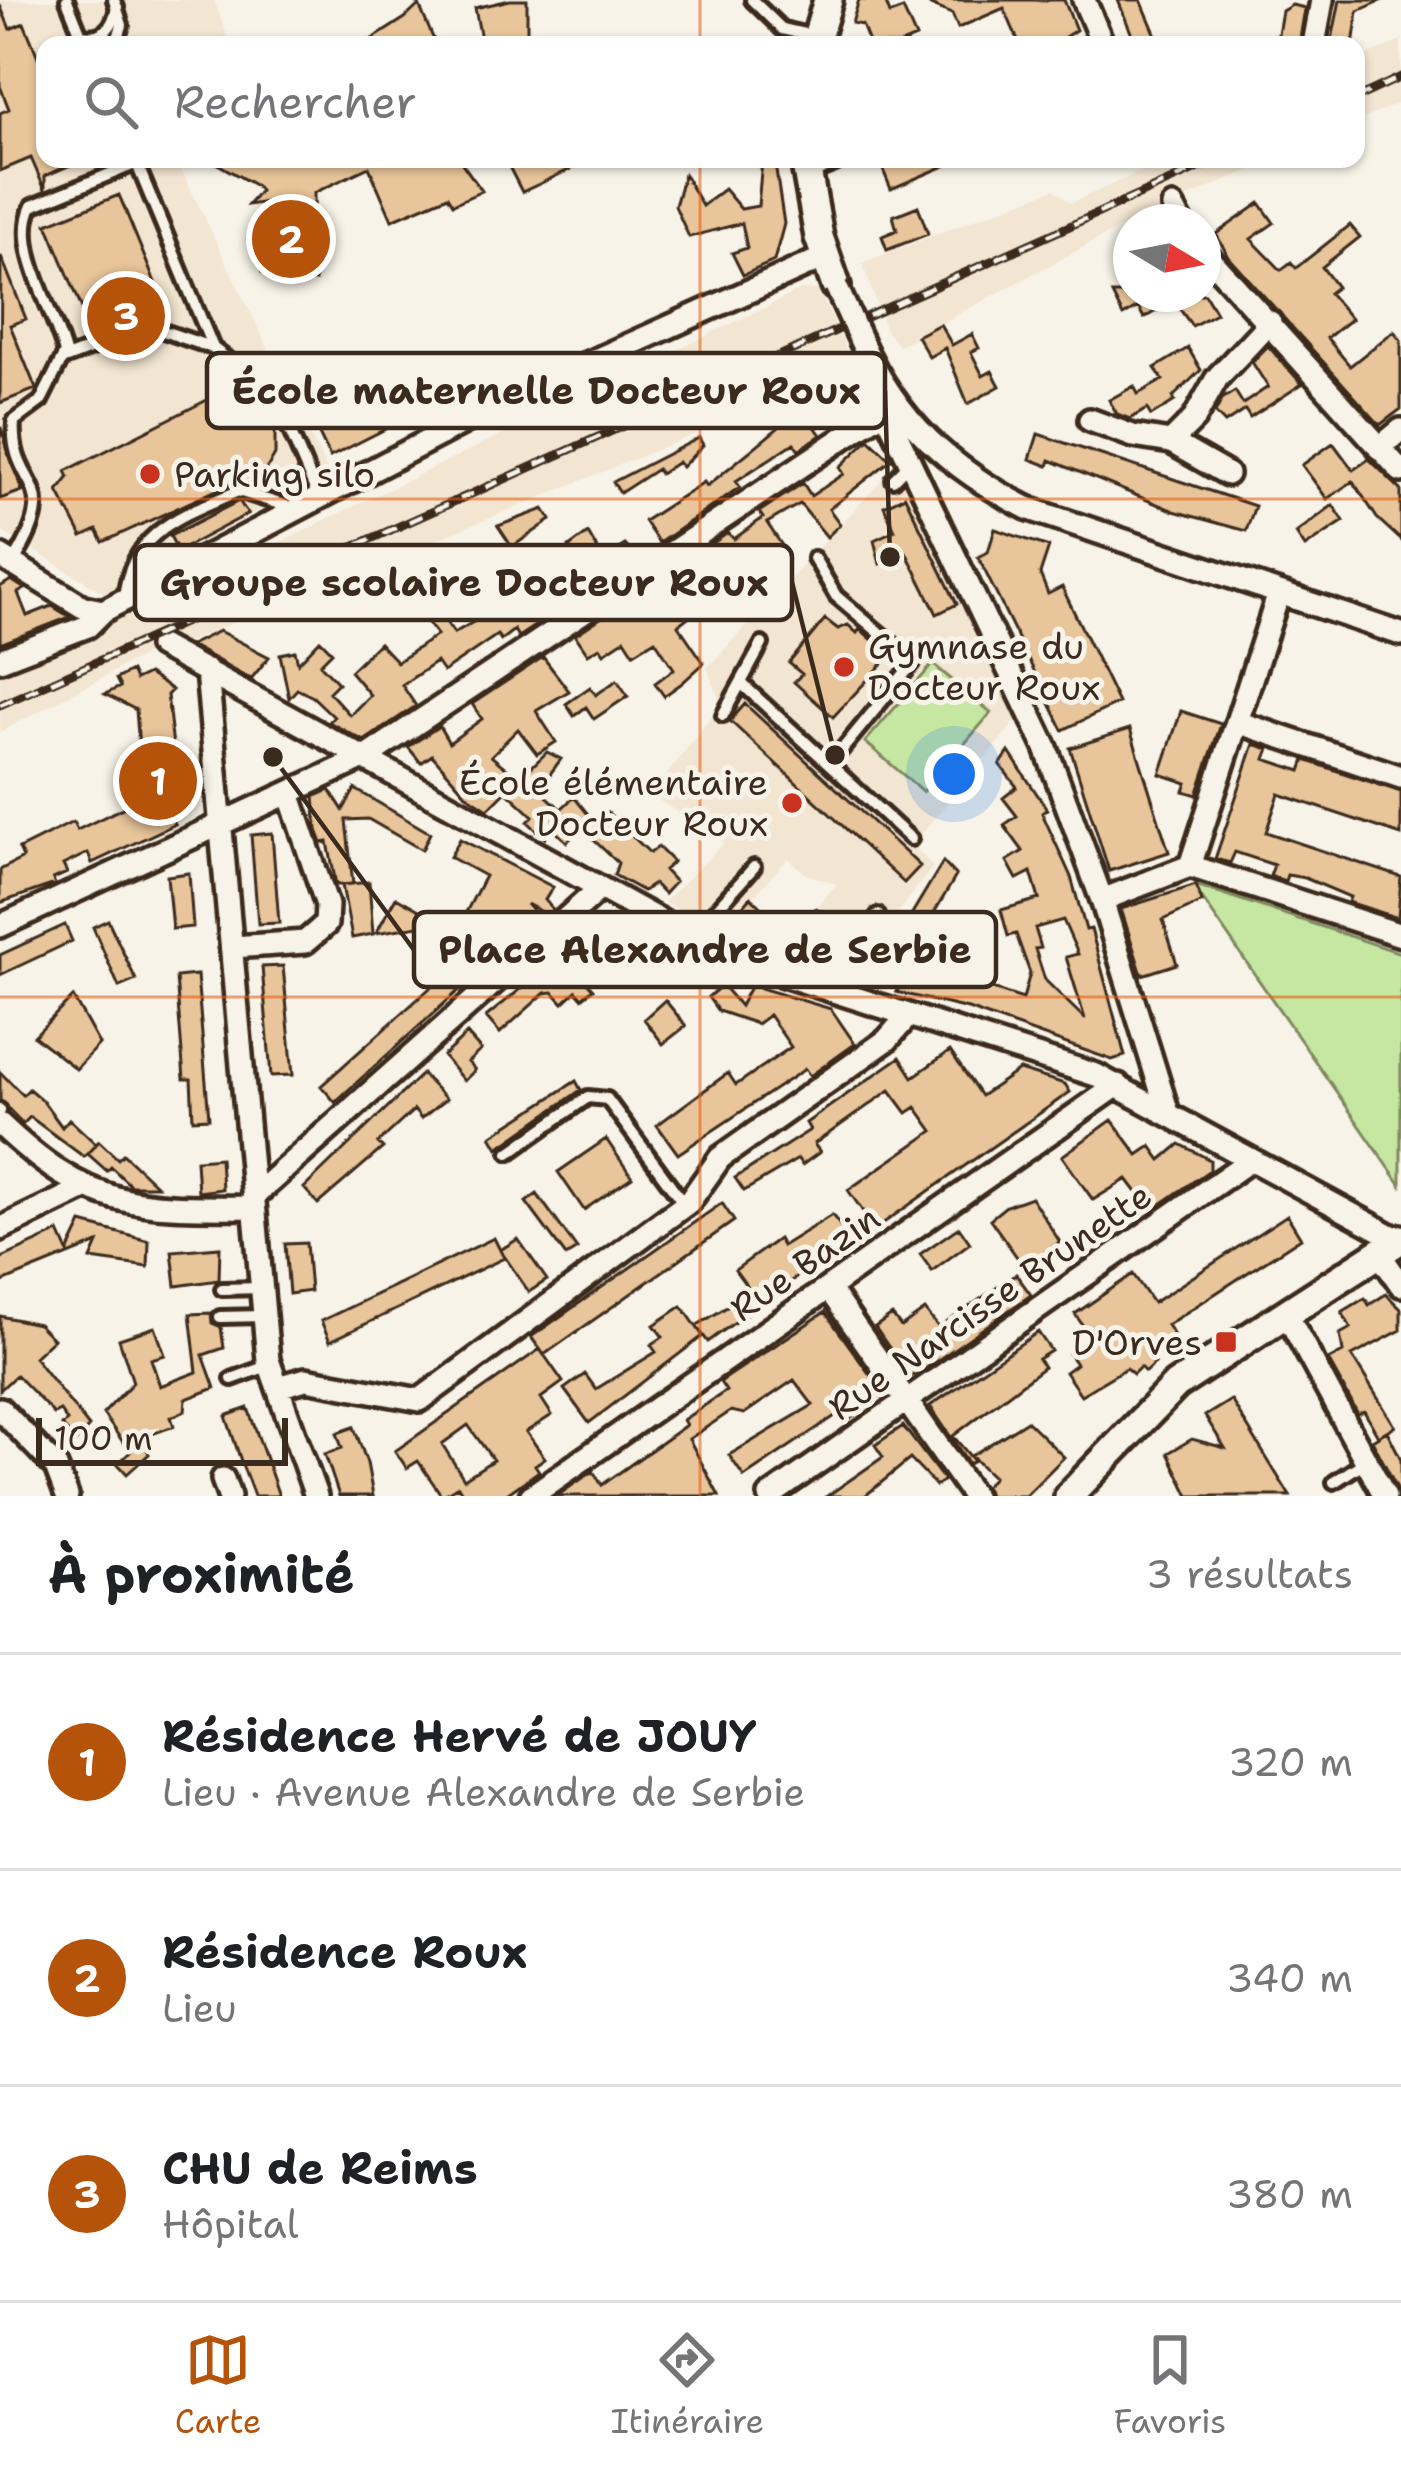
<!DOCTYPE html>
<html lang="fr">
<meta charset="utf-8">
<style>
body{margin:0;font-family:"Shantell Sans",sans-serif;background:#f2f2f2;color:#202124}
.compass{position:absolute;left:1113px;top:204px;width:108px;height:108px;border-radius:50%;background:#fff;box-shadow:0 3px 9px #0004;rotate:100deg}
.scale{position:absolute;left:36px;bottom:30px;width:252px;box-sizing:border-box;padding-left:12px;border:6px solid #3b2a1e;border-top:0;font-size:33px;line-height:42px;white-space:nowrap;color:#3b2a1e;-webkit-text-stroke:9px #f7f3e8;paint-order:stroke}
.you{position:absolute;left:954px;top:774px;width:42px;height:42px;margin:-30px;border:9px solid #fff;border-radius:50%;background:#1a73e8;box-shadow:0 0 0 18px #1a73e833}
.badge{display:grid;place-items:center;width:78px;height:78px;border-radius:50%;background:#b45309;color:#fff;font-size:39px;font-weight:700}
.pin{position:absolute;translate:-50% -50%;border:6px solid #fff;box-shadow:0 3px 12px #0006}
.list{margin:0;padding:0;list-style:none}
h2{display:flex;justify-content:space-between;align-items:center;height:156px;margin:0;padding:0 48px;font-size:51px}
h2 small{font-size:39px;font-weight:400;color:#757577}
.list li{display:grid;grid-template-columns:78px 1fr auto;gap:36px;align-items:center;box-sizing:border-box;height:216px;padding:0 48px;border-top:3px solid #e0e0e0}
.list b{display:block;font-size:45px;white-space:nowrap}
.list p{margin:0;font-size:39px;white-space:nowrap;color:#757577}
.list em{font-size:39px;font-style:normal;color:#757577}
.icon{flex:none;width:66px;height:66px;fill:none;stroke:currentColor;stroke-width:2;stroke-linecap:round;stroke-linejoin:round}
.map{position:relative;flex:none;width:1401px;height:1496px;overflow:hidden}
.search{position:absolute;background:#fff;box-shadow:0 3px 9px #0004;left:36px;right:36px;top:36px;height:132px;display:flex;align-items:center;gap:30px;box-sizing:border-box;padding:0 42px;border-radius:24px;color:#757577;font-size:45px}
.sheet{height:804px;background:#fff}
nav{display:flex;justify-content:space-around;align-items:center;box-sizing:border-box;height:168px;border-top:3px solid #e0e0e0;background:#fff;font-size:33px;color:#757577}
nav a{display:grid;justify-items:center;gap:6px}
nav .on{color:#b45309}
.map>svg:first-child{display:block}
</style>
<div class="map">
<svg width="1401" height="1496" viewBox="0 0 1401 1496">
<rect width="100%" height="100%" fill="#f7f3e8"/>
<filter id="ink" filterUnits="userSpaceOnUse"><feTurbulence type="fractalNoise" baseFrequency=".00833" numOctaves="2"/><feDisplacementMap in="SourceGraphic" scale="24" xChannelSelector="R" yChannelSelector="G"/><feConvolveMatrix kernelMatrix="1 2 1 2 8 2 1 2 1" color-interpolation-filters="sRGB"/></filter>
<g filter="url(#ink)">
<path fill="#f2e5d1" d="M0,0h214l16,45h-185v114h131l152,313 -223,121 -105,-63z
M1401,41v61l-45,20v-61z
M1154,159h122l-145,63 -233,124 -12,-16 -24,-67 192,-74 17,14 69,-31z
M801,290h18l33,73 -10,4 2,6 -670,274 -8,-4 -166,89v-66l127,-50z
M899,462l122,253 -109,130 21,22 -85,110 -73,-23 62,-70 -31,-10 -18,-16 -68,76 -56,-32 60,-59 -73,-48 70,-91 -14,-36z"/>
<path fill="#c5e7a1" stroke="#808860" stroke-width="3" d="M933,664l58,49 -68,79 -58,-50z
M1196,885l205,68v232l-202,-291z"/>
<path fill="#e8c59a" stroke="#3b2a1e" stroke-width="3" fill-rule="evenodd" d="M510,0h17v45h-45l-7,-37z
M859,0h26l5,14 13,-5 13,29 -17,7h-29l-8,-20 -10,-2z
M919,0h145l12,30 -24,15h-32l-16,-37 -46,20 -6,-14z
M1118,0h23l19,45h-24z
M1340,0h43l-25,11 -5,34h-22z
M0,5l10,24 14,-6 21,51v85h39l-39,17v14l-14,-32 -31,13v-58l9,-4 -9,-23z
M419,5l17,40h-73l42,-27z
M1292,5l13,3 -6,37h-23l6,-34z
M209,159h250l23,32 -29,13 -5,-8 -56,24 -23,-53 -55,26 1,88 -53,-9 12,-71 -26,4 12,-14 -4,-5z
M505,159h59l7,10 -49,23z
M896,159h65l-70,30 -10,-24z
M762,160l13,4 9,60 -10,37 -31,14 -11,-22 15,-5 -5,-25 -53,14 -14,-31 9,-32 18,32 22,-17 17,20 17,-3z
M119,195l44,107 -26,11 3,6 -46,18 -47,-113z
M1260,203l14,20 -23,16 30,31 10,-8 5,6 54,-43 10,12 -38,30 15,20 -8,6 22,26 -24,19 23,28 44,-35 7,9v69l-21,16 -152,-169 -12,-22z
M918,206l10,28 -41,16 -5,-14 15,-6 -4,-14z
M1,256l25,63 -16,6 26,64 -36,14z
M1112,294h93l11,19 -24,13 -18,-25 -30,17 -6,-11 -15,9z
M940,324l12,21 20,-11 7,14 -8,4 12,24 9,-5 8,15 -32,18 -23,-56 -16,9 -12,-21z
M1268,346l34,38 -52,34 -5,-8 -20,13 -10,-10 7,-14 13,-8 8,13 25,-17 -16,-25z
M1188,348l13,22 -28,27 2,4 -24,15 -4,-7 -17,10 -13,-5 -8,-14 25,-14 4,8 25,-14 -8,-12z
M835,386l14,21 -33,21 5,7 -22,15 -5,-7 -58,38 4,6 -81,56 -15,-22 60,-39 3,4 71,-58 -13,-20 14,-7 11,16z
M395,388l14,29 -79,40 -14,-29z
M223,392l36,11 16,24v28l-19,31 -22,-4 -131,60 -6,-12 -15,7 -24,-46 11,-14 -3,-6z
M1,428l21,63 -22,8v-71z
M1038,434l217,72 -9,25 -72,-20 -124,-51 -2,6 -18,-7z
M699,438l4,7 -21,22 -4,-5 -18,12 -3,-5 -37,24 -7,-11z
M869,439l22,21 -62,49 11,15 -13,13 -27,-33 -11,6 -22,13 16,24 -37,25 4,6 -11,8 -4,-6 -57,45 26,38 -22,20 -18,13 -9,-13 19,-14 -19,-29 -21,13 -9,-14 -21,14 -4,-6 -12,7 -13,-19 75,-50 14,21 25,-17 -7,-10 26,-17 -7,-11 27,-18 6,6 29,-21 -4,-6 44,-29 8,13 33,-22 -4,-7z
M1333,443l20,27 16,-11 32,31v50l-24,-22 -24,-37 -26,18 -25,-34z
M905,496l52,108 -20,10 -31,-62 -26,12 -6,-24 21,-10 -11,-24z
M239,501l9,13 -70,37 -8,-15z
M1333,505l11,16 -39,26 -9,-14z
M544,509l7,11 -39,27 -14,-21z
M995,529l54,18 -9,27 8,20 14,-7 56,116 -55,27 -85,-173 10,-5z
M588,533l15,26 22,-14 12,13 -119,79 -4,-7 -13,10 -4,-5 -54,37 -7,-10 -34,23 14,21 -52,35 -35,-19 5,-5 -21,-20 -16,-8 -8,9 -9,-44 15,-3 3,12 22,-23 12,12 -12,12 18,19 -9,9 21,23 20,-20 -20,-24 29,-28 18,19 40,-27 -9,-12 13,-8 13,18 79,-45 -5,-17 10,-7 8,13 30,-21 -7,-9z
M11,580l14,9 -7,4 9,23 25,-10 18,11 -70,27v-57z
M825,619l13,10 10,-4 9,8 3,-4 21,18 -4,5 9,8 -53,57 -39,-35 8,-8 -13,-11z
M219,631l50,26 -18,22 -61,-34z
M543,657l26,34 -33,20 20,31 -19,12 -19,-25 -27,27 28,23 28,-27 14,7 -22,30 22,20 13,-12 22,27 11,-12 43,41 8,-6 15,15 -9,8 11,12 -11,12 -10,-10 -11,7 -29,-16 4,-12 -37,-35 -14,14 -14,-13 -8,9 -17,-16 5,-6 -27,-25 -18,18 -21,-14 -35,-40 -11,8 -13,-16 31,-21 10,17 33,-24 -10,-15z
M131,671l4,9 13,-6 24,16 -5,5 14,119h-11l5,10 -83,39 -4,-10 -25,12 4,8 -14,6 2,5 -55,19v-33l23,-12 -4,-9 54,-27 4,8 66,-32 -7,-88 -31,-16 15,-7 -4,-8z
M617,680l11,16 -34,23 -8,-12 -12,9 -8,-12 24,-17 6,8z
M745,704l175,162 -16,17 -174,-162z
M1181,711l40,13 -24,71 -13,-4 3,-8 -27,-9z
M1130,729l39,123 -60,19 -39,-123z
M1254,744l15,5 -4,10 36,12 4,-11 96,32v43l-122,-41 -13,38 135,45 -3,41 -50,-16 2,-5 -45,-19 -18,-3 -2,6 -15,-5 4,-11 -39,-13 -5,11 -15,-4z
M1009,752l38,57 -5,4 29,64 15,53 5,-1 34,127 -13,4 -144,-51 -72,-17 6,-9 -32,-19 19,-28 7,4 47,-78 13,14 -47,79 4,8 110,36 7,-26 -14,-39 -8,2 -7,-26 38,-11 -8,-27 -14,7 -10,-18 16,-10 -19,-26 13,-9 -14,-18 14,-11 -17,-22zM1063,920l15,34 -12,3 19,62 -40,-39 -10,-31 6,-1 -6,-20z
M355,789l75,44 -8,17 -54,-31 -22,1 7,64 -17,1 -8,-43 -6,1 -5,-13 -3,-33 16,-7 13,20z
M272,833l7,90 -21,1 -7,-89z
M460,839l93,48 -8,13 8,10 -6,5 -20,-11 14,17 -16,14 -7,-7 -24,19 -17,-19 -24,5 -2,-13 12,-2 22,-42 -35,-19z
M189,873l4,54 -21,2 -5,-53z
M369,882l4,52 -21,4 -10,-53z
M1196,885l6,17 -39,18 14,44 -35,11 -21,-66z
M396,897l34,19 -5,9 -49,8z
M751,897l27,26 -7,8 9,8 -14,12 -22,-7 8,-7 -20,-18z
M816,908l29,18 -6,9 9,6 -19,30 -26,-8 25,-28 -25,-13z
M108,920l28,60 -17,7 -26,-60z
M65,925l7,16 -72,34v-20z
M452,947l16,17 -10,9 9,10 -132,119 -14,-16 129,-116 -11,-12z
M564,954l17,13 -4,4 16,18 -11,9 -6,-7 -13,12 -10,-11 -8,1 -45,40 -14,-16z
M283,966l10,109 -22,1 -9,-109z
M197,975l12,143 -16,1 -2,-40h-7l-8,-102z
M722,985l18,21 11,-21 80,24 24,35 -45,32 -5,-7 -127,85 -21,-29 71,-52 8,12 55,-38 -22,-32 -12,9 -39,-13 -10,-14z
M73,997l26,47 -23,25 -42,-33z
M665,1000l21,26 -23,18 -19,-25z
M467,1034l14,16 -13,12 7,8 -11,11 -21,-25z
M950,1051l31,45 38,-26 46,14 5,8 -195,137 -27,-39 85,-59 -17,-24 -9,6 -17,-23 -76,54 6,8 -18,13 -4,-6 -54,32 -9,-13 75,-48 -4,-7 94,-66 13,20z
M0,1072l23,23 6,-6 14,12 19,26 7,-8 27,25 -12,13 -54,-40 -7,7 -23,-24z
M422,1074l24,25 -25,20 -7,-9 -36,33 5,5 -65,56 -14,-16z
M576,1081l5,9 -83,58 -7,-12z
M1112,1120l26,35 13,-9 10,14 19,-16 30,16v10l-59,41 -24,-32 -34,21 -31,-44z
M606,1139l26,38 -48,33 -26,-38z
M99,1141l19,18 5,-5 34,32h-26l-20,-19 -4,4 -19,-17z
M220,1158l2,31 -24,3 -2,-32z
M537,1194l40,55 -11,7 -40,-54z
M1031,1197l29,45 -36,25 -34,-48 16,-13z
M722,1203l12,18 -190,134 -13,-18z
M832,1215l18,23 -142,104 -12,-16 55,-34 -16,-22 43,-31 4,7z
M1287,1215l14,23 -134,87 8,12 -28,18 8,8 -10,9 -5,-5 -7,7 -7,-6 -45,27 -16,-23 11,-8 -7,-10 23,-15 -17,-25 58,-40 20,29z
M82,1223l67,18 -1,26 -57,-8 7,-16 -98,40v-24l59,-27 9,20z
M959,1227l11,16 -38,28 -12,-17z
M494,1238l6,12 18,-11 29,41 -18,12 -29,-42 4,8 -174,83 -9,-20z
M306,1243l4,48 -21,3 -4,-50z
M220,1247l-1,33 -43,6 -4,-35z
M1016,1274l15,21 -113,79 -9,3 -34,-50 17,-12 9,12 24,-17 14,18z
M1386,1294l15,15v21l-49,26 43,70 -17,10 -14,-25 -6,3 -30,-54 15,-8 -3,-18 11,-6 -9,-16 23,-14 4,7z
M682,1306l21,30 -114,87 -25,-34 21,-15 11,15 60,-37 -5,-7 12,-8 -9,-12z
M825,1312l58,81 -33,26 -6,4 -6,-9 -94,63 -15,-22 84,-50 -19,-25 -50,34 -13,-3 -42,28 30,57h-162l36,-25 9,14 84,-60 -3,-5 43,-29 -6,-9z
M211,1313l1,10 9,4 3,21 -21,7 12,33 -29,11 -1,12 -14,6 3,9 -31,11 6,17 -22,20 -9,-10 12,-12 -27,-38 30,-32 -14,-43 36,-12 10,28 -14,4 9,27 37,-14 -7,-58z
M0,1316l38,8 15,15 -19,18 55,70 -13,14 -14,-15 5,-5 -7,-10 -6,3 -38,-39 -16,15z
M1038,1332l13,19 -13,8 6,8 -91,69 21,25 -5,3 -39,-58z
M540,1349l23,33 -22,16 11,17 -26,17 19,26 -10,7 4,6 -35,25h-40l-6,-10 -16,10 -24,-35 -11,7 -12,-17zM468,1425l25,35 -29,19 -22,-35z
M1231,1400l35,57 24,39h-101l-21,-43 24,-14 33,9 -20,-32z
M248,1408l18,51 13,37h-25l-11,-29 -17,-51z
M1027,1421l37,36 -39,39h-37l-3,-10 8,-9 -22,-21z
M903,1426l41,54 -8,6 -26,-27 -45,37h-38l56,-39 -8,-12z
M354,1427l13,36 6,33h-34l-14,-42 17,-6 -5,-15z
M1387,1431l14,28v37l-29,-56z"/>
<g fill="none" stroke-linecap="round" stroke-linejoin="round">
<g stroke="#3b2a1e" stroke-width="20">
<path id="lane" d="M67,0l18,45
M114,0l8,25 -6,20
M752,0l30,29 31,7
M81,35c22,4 32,-7 36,-28
M135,159l78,189 62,48 43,100
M64,359l85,-33 64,22
M893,480l17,-17
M814,558l22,38 78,66 -83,101
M13,563c54,-86 -4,-72 1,-142l27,-20 24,-48c-11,-43 -53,-105 -33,-147l105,-43
M124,599c6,-68 59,-84 114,-108l58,18
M741,683l170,156
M723,715l39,-71
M696,941l7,-17 51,-57
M828,991l50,-76
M0,1111v-1
M509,1153l79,-56 19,2 78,106
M222,1289l39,-1
M220,1317l44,-1
M232,1379l38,-14
M1334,1482l32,-21"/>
</g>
<g stroke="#3b2a1e" stroke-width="30">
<path id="street" d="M1084,0l19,45
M1314,45l8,-45
M806,170l28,-11
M1173,207l8,15
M1203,251l198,220
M861,341c36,80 89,128 166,167l374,126
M881,386l4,24 161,338 56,152 66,213
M1090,420l43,16 38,6 23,-23 23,-41 53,-56
M1171,442l56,32
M1379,448l22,-18
M0,556l83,51 20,4
M160,646l564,310 372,119 303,165
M0,660l88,-34 15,-15 403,-211 319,-143
M207,671l61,689 48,136
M1237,722l164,55
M1190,866l89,-273
M1190,866l211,69
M1102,900l88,-34
M0,926l366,-169 519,-347
M233,947l72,-5 21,-18 1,-19 -38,-112
M0,1124c89,85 135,84 253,83
M254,1196l344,-306
M0,1229l83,-40
M1379,1253l22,32
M828,1288l145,208
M1286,1313l99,183
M278,1387l28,-8 114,21 269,-198 31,-44 167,-118 20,-23
M0,1409l56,58 11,29
M223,1479l6,17
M531,1496l587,-411
M770,1496l479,-335"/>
</g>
<g stroke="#3b2a1e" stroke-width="36">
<path id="secondary" d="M815,45l13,-45
M805,159l14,78 17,49
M1069,1496l107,-111 225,-146"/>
</g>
<use href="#lane" stroke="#f7f3e8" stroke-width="10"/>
<use href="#street" stroke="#f7f3e8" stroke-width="21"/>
<use href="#secondary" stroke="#f7f3e8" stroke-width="27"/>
<g stroke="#3b2a1e" stroke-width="9">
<path id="rail" d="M1356,98l45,-21
M0,705l1219,-546"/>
</g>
<use href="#rail" stroke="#f7f3e8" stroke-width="4.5" stroke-dasharray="14" stroke-linecap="butt"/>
<g stroke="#3b2a1e" stroke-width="30" stroke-linecap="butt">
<path id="street-bridge" d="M836,286l25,55"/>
</g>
<use href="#street-bridge" stroke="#f7f3e8" stroke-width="21"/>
</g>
</g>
<path fill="none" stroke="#e8590c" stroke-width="3" stroke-opacity="0.55" d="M700,0v45M700,159v1337M0,499h1401M0,997h1401"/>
<g fill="#c8321e" stroke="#f7f3e8" stroke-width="4.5">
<circle cx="150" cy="474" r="12"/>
<circle cx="844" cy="667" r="12"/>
<circle cx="792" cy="803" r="12"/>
<rect x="1214" y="1330" width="24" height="24" rx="6"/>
</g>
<g text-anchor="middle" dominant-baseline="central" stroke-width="10" stroke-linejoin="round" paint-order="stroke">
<g font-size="36" fill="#3b2a1e" stroke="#f7f3e8" text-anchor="start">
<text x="174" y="474">Parking silo</text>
<text x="868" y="646">Gymnase du<tspan x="868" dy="41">Docteur Roux</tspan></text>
<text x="768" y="782" text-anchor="end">École élémentaire<tspan x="768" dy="41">Docteur Roux</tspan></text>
<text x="1202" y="1342" text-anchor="end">D'Orves</text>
</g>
<g font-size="36" fill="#3b2a1e" stroke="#f7f3e8">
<text transform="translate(805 1263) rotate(-35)">Rue Bazin</text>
<text transform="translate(990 1301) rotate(-35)">Rue Narcisse Brunette</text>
</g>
</g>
<path fill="none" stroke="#3b2a1e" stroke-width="4.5" d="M890 557L885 390M835 755L792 582M273 757L414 950"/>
<g fill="#3b2a1e" stroke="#f7f3e8" stroke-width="4.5">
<circle cx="890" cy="557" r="12"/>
<circle cx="835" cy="755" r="12"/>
<circle cx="273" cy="757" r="12"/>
</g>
<g fill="#f7f3e8" stroke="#3b2a1e" stroke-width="4.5">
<rect x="207" y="353" width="678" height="75" rx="12"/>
<rect x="135" y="545" width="657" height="75" rx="12"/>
<rect x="414" y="912" width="582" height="75" rx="12"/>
</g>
<g font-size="39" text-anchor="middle" font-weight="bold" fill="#3b2a1e">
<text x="546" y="404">École maternelle Docteur Roux</text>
<text x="464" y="596">Groupe scolaire Docteur Roux</text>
<text x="705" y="963">Place Alexandre de Serbie</text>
</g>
</svg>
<svg class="compass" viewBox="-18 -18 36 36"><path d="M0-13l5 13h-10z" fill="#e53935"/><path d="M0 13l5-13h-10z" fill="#757577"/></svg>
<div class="scale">100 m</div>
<div class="you"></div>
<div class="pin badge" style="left:158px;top:781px">1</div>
<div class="pin badge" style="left:291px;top:239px">2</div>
<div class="pin badge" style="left:126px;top:316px">3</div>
<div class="search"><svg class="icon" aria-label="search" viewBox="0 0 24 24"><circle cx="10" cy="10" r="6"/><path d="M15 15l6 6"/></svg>Rechercher</div>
</div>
<section class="sheet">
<h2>À proximité<small>3 résultats</small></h2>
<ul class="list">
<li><span class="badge">1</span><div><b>Résidence Hervé de JOUY</b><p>Lieu · Avenue Alexandre de Serbie</p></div><em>320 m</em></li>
<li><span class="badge">2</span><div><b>Résidence Roux</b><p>Lieu</p></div><em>340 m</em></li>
<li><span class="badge">3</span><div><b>CHU de Reims</b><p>Hôpital</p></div><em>380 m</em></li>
</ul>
</section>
<nav>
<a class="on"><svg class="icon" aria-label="map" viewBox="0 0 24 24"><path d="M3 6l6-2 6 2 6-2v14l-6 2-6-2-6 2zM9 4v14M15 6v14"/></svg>Carte</a>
<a><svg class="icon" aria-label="directions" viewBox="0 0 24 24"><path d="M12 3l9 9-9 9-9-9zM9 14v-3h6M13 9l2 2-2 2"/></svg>Itinéraire</a>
<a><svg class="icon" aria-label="saved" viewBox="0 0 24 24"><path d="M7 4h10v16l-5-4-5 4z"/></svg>Favoris</a>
</nav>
